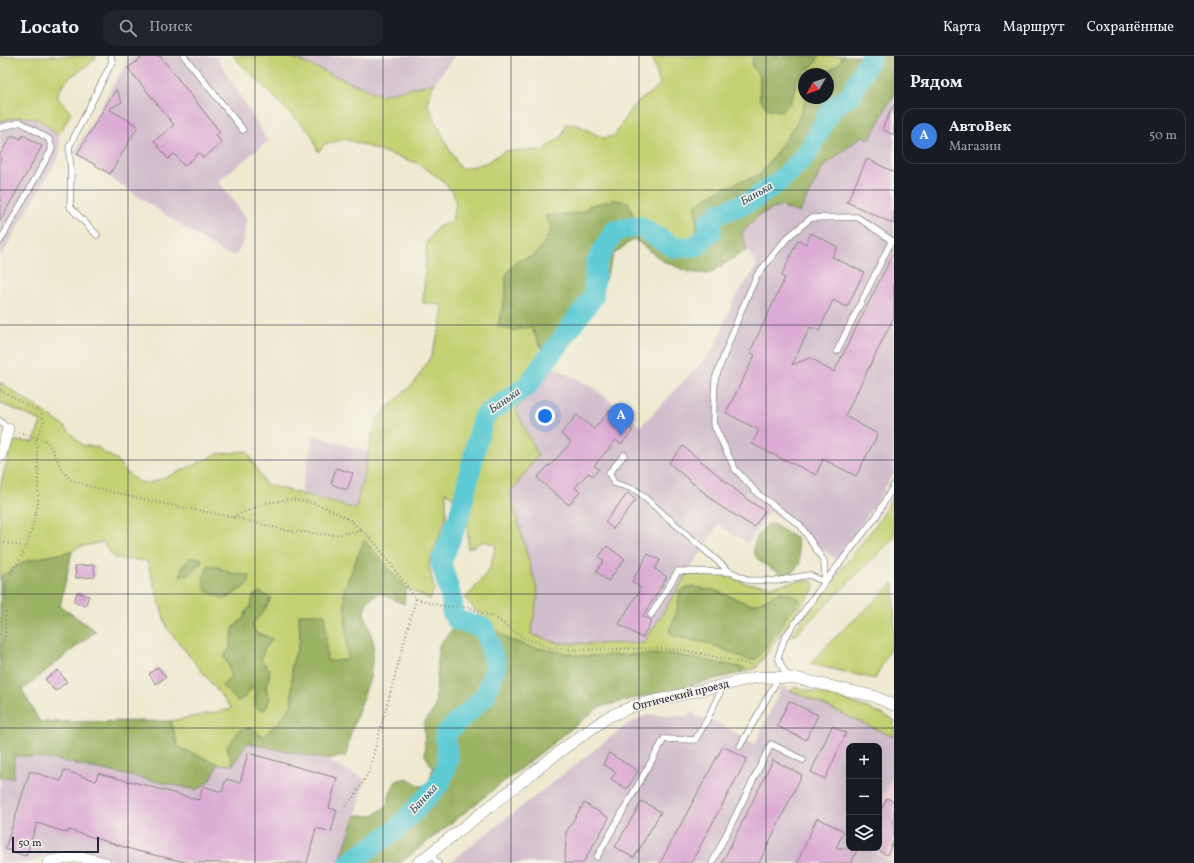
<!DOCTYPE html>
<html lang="ru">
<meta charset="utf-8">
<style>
body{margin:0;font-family:Vollkorn,serif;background:#20242c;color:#f1f3f6}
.controls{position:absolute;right:12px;bottom:12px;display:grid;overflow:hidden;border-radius:8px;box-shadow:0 4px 16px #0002}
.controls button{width:36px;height:36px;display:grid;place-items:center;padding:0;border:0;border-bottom:1px solid #363941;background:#171b24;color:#f1f3f6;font:20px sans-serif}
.compass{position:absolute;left:798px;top:12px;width:36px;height:36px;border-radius:50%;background:#171b24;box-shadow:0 4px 16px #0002;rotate:230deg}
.scale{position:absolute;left:12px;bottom:10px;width:87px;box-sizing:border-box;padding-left:4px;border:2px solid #22223b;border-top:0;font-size:11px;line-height:14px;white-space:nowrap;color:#22223b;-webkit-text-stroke:3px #f7f3e8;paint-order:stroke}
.you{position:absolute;left:545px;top:360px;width:14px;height:14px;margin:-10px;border:3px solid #fff;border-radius:50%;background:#1a73e8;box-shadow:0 0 0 6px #1a73e833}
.badge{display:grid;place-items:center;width:26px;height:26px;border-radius:50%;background:#1f6fb2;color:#fff;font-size:13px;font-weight:700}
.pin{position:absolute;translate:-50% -33px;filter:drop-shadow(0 1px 2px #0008)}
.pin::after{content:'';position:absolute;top:21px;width:14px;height:12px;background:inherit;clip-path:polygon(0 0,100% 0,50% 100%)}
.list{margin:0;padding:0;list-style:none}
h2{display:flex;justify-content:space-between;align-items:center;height:52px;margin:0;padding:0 16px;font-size:17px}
h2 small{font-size:13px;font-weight:400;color:#9ea1a6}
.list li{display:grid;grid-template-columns:26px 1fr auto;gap:12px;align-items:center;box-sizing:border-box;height:56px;margin:0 8px 8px;padding:0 8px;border:1px solid #363941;border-radius:12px}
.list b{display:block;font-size:15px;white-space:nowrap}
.list p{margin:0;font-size:13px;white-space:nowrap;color:#9ea1a6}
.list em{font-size:13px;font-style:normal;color:#9ea1a6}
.icon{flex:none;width:22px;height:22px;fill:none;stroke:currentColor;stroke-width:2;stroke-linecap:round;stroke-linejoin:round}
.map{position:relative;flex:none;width:894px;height:807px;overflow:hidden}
header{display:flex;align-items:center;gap:24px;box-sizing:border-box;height:56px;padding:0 20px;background:#171b24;border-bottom:1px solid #363941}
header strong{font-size:19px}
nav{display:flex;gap:22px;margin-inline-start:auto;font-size:14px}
.search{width:280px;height:36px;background:#20242c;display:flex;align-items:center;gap:10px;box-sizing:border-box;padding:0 14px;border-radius:12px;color:#9ea1a6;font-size:15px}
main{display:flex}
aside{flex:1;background:#171b24}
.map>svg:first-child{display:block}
</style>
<header>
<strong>Locato</strong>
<div class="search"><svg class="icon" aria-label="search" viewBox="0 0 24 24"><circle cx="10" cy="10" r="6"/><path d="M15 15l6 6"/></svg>Поиск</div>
<nav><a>Карта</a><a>Маршрут</a><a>Сохранённые</a></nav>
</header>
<main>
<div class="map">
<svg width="894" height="807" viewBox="0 0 894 807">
<rect width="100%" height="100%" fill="#f7f3e8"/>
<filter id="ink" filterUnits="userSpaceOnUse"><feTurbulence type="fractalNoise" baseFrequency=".025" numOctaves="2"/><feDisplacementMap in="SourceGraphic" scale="8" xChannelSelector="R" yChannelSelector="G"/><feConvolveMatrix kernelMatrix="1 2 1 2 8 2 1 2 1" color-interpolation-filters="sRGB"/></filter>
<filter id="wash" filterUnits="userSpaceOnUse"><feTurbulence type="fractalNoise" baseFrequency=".012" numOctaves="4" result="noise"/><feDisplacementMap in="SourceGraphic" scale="16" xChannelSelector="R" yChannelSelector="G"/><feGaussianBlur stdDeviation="0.9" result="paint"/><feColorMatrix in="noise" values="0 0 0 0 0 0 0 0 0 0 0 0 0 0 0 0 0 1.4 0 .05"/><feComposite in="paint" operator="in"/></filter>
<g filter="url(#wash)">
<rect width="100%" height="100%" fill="#efe9d0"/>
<path fill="#f5cfdb" d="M894,717v89l-29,-14h14v-44z"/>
<path fill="#d1bdcc" d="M130,0h86l52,85 -50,40 28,37 -2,23 -8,14 -12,-1 -150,-101z
M288,0h166l-20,27 -53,12z
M894,40v376l-14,25 -43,63 -68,-49 -21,33 -29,-20 -75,119 -48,1 -38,-1 -27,-9 -21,-141 28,-38 -22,-46 34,-44 44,23 47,38 74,-78 18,-47 24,-35 -10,-16 -5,-17 18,-19 21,-8 18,7 24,-46 39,-31z
M19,60l8,1 23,10 8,9 2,7v9l-2,6 -58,100v-136z
M313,379l55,17 -12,58 -55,-17z
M782,630l112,51v36l-15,31v-58h-30v102h16l29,15h-445l180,-140 19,-8 39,1 5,-4 3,4 21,6 39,22z
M247,687l78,16 40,20 -9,36 -17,48h-214l-58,-15 -20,6 -16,9h-31v-109l211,25 7,-15 15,1z"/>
<path fill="#c4d173" stroke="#737a57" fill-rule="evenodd" d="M0,0h97c-14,18 -31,15 -40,41l14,16 -13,23c-16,-20 -35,-23 -58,-14z
M233,0h55l93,39 53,-12 -7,20 21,44 13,22 25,-6 19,-12 38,-1 19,-14 4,-12 12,1 25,13 11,-2 18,-29 28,-22 -8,-29h101l-1,10 8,10v24l31,2 6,-23 19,-17 2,-6h24l-2,7 -14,11h-22v24h3l-8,20 -13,21 -26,36 -36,13 -28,16 1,31 -11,5 -24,-4 -28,-19 -6,-15 -37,3 -10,8 -36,3 7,12 -8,15 -10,13 -17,5 -11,14v18l-8,33 16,4 17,-3 19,38 -34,45 22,45 -28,38 28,100 -7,41 27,9 38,1 48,-1 43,-69 39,2 19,7 28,3 30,-6 10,1 2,6 -59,81 -16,5 4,-5 -74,-14 -88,2 -51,-9 -21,-7 -21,-14 -24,-28 9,-9 16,-21 6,-23 -12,-4 -16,8v-35l-22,-23v27l-17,45 5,27 -4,9 -24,-11 -42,-47 -20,49 4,70 -21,2 -28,-48 1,27 -8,23v41l-13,17 -17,15 -35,10 6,18 -15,-1 -40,-17 -7,-26 61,-12 -65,-81 -20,-67 -33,-3 -11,-16 -25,5 -6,5 -24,4 -24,6 -24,15v-91l13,-45 21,1 7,-21 -41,-18v-21l64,44 18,19 16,2 4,5 14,7 10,13 12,10 11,1 20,-7 49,-22 29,-3 18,33 91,25 15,-69 7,-23 37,-35 16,-26 9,-28 3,-22 -8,-2 -12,-1 4,-61 10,-14 15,-8 4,-16 -3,-12 -12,-13 -24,-16 -72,-24 -20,5 -7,8 -6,-17zM218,511l30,17 -22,15 -20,-8zM693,530l14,4h7l34,14h8l25,-12 20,9 -16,17 -6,13 -23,28 -7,1 -41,-17 -35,-7 -4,-5 8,-19 3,-21zM254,540l17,2 -8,15 -11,11 4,9 10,3 -5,24 9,10 -4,19 -11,11 1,-9 -5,-3 -6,9 -8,4 -15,-15 9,-9 -2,-11 -5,-9 6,-9 4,-21 10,-9 3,-8 4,-3z
M894,439v43l-99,97 -5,1 89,-115z
M894,527v58l-19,38 -64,-15 19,-22z
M795,631c34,8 68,17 99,33v17l-104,-47z"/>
<path fill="#9bb365" stroke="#5e6a50" d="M753,0h65l-2,6 -19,17 -6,23 -9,9 -14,-2 -8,-9v-24l-8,-10z
M842,0h52v40l-6,8 -18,35 -8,-3 -39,31 -24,46 -18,-7 -21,8 -18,19 5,17 -39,24 -19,-2 -26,-11 -29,-22 -20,15 -13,37 -21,36 -30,38 -19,-38 -17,3 -16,-4 8,-33v-18l11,-14 17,-5 10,-13 8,-15 -7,-12 36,-3 10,-8 24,-5 13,2 6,15 28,19 24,4 11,-5 -1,-31 28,-16 36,-13 26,-36 13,-21 8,-20h21v-24h-2l14,-11z
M773,468l24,15 3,24 -8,10 -6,3c-27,-14 -47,-21 -19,-51z
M364,484l42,48 -2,16 -25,-11 -12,8 -3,11 10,32 -4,34 -20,58 -4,20 -21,3 -78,-16 -14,22 -6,-18 12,-16 13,-4 11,10 16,-15 13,-17v-41l8,-23 -1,-27h26l2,47 21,-1 -4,-70z
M72,496l-12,54 36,25 -74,59 18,32 131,-1 7,26 40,17 -7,15 -14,11 -141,-30 -42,-5v23l-14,-1v-200l24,-15 24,-6z
M190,502h11l1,5 -4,2c-4,8 -10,10 -18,12l2,-9z
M208,509l10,2 12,6 20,3 -2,8 -22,15 -20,-8 -3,-12z
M693,530l14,4h7l35,14h7l25,-12 7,1 13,8 -16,17 -6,13 -23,28 -7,1 -41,-17 -35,-7 -4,-5 8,-19 3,-21z
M260,536l11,6 -8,15 -11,11 4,9 17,6 -8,9 -4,12 9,10 -4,19 4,9 -4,11 -6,1 -5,-4 1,-14 -5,-4 -6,9 -8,4 -15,-15 9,-9 -2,-11 -5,-9 6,-9 4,-21 10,-9 3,-8 4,-3 2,-11z
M455,570h34l21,14 21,7 51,9 88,-2 75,14 -5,5 -141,34 -199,156h-61l17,-48 16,1 15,-10 4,-15 5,-10 11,-3 14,8 7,-1 5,-17 -8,-13 -1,-32 11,-15 4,-63z"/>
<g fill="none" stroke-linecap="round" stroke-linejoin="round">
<path stroke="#5dcad4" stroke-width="21" d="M349,807l48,-34 43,-46 8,-23 -3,-26 40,-38 11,-31 -12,-37 -27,-8 -5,-8v-11l-11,-39 18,-45 24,-100 44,-31 66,-89 3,-34 18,-32 25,-5 36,22 21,-2 15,-14 -3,-9 10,-9 35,-14 27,-19 26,-26 26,-47 18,-12 21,-40"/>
</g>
<g id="blocks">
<path fill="#dcaad4" d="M144,0h16l60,76 -4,3 6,8 -19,15 -4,-5 -15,13 -10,-12 -6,5 -14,-18 20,-16 -46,-57z
M116,33l6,13 -13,7 29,17 -28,48 -33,-20z
M894,48v31l-12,-6z
M12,79l9,4 2,-4 19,11 -42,75v-67z
M867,103l27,13v52l-47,-22z
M811,177l27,14 -6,10 32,15 -17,35 -14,-7 -14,31 -9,-4 -18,38 18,-7 10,5v2l14,7 60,-120v65l-49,99 33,18 -22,42 -33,-17 -7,16 -30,-15v1l-34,-17 7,-14 -33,-17 29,-58 -5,-3 35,-74 -4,-2 17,-36 8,4z
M609,355l24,20 -12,13 -5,-4 -22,26 5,3 -6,7 -5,-3 -13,15 5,4 -11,13 -32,-27 12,-13 1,1 21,-24 -10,-8 16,-19 17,14z
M683,390l65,54 17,11 -11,16 -34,-21 -51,-43z
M336,412l17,5 -6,17 -16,-6z
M628,437l8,7 -23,29 -8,-7z
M607,490l18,13 -17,22 -12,-10 8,-10 -5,-4z
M648,498l12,6 -5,9 12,8 -24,39 9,5 -10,17 -23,-14 22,-36 -9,-6z
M94,509l1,12 -19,1 -1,-12z
M77,536l12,4 -4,10 -11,-4z
M158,611l8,10 -10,7 -7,-10z
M58,614l9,12 -12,9 -10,-12z
M789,645l29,14 -12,25 -29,-14z
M832,670l14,7 -21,46 -14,-7z
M723,690l24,13 -56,104h-31z
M248,697l89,25 -8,30 8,2 -6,22 -15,-4 -9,35h-118l-52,-12 -68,-21 -1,3 -31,-10 -11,33 -21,-7 25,-78 31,10 3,-11 32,11 2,-8 32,9v-1l69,19 4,-14 19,6 4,-13 14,4z
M609,697l29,18 -11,18 -16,-10 5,-7 -13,-8z
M773,704l29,15 -43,88h-37z
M887,742l7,4v38l-7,15 -8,-4v-37z
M642,745l19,11 -27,46 -19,-11z
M584,747l25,15 -26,45h-18l1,-31z
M817,762l27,13 -8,17h22l-7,15h-54z"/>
</g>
</g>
<g filter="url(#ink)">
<use href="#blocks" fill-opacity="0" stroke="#888686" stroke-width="1"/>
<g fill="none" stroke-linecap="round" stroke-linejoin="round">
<g stroke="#888686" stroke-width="7">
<path id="service" d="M184,0l59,74
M0,72l20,-6 29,17 3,10 -52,92
M97,179l-27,-28 1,-34 -2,-26 43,-85 -1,-6
M837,295l55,-111
M0,365l8,8
M624,399l-15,18 5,10 22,7 94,82
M651,559l27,-44 53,1 17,8 28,1 33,-6 16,7 -1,-21 -24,-36 -42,-31 -23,-25 -22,-46 2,-44 26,-68 16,-36 30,-37 24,-20 46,-1 37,25
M788,621l-6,-10 -4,-10 7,-20 40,-55 51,-65 18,-32
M740,690l39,-69
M430,798l8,9
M597,801l67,-118 31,1 12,-20 16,-34
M712,807l59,-119 32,16"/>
</g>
<g stroke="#888686" stroke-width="12">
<path id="minor" d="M0,401l8,-28
M48,807l4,-2 26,-5 27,7
M418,807l145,-114 45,-32 28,-12 122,-28 37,1 78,18 21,9"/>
</g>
<path stroke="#888686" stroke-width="2" stroke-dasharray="1 3" stroke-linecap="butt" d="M0,334l42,23 2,9 -8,16 2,24v42l-11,43 -21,36 -1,55 -5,11
M18,376l29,9 8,14 6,13 9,11 14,6 75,18 74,14 56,14 45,4 29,-4
M233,461l33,-14 23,-4 20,3 18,6 23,12 13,11 13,13 40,55 26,7 26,1 29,12 27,19 27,10 30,2 70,-2 33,2 69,15
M0,486l27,5
M345,750l10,-11 13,-21 48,-175"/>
<use href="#service" stroke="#fff" stroke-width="5.5"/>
<use href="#minor" stroke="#fff" stroke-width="11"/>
</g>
</g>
<path fill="none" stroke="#22223b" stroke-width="1" stroke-opacity="0.55" d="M128,0v807M255,0v807M383,0v807M511,0v807M639,0v807M766,0v807M0,134h894M0,269h894M0,404h894M0,538h894M0,672h894"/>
<g text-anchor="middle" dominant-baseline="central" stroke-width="3" stroke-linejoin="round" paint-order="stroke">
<g font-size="11" fill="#22223b" stroke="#f7f3e8">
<text transform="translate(681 640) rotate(-14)">Оптический проезд</text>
</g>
<g font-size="12" font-style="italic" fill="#345469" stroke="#f7f3e8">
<text transform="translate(757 138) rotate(-30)">Банька</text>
<text transform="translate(505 345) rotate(-35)">Банька</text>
<text transform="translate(424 743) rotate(-47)">Банька</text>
</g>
</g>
</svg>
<div class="controls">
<button>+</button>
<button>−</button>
<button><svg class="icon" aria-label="layers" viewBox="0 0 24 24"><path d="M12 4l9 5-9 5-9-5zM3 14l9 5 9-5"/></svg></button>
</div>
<svg class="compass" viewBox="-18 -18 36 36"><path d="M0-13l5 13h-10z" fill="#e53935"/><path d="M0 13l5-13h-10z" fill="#9ea1a6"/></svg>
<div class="scale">50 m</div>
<div class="you"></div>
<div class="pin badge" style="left:621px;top:380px;background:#3f7fe0">A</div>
</div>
<aside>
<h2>Рядом<small></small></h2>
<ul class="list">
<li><span class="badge" style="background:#3f7fe0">A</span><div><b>АвтоВек</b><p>Магазин</p></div><em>50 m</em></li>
</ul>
</aside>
</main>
